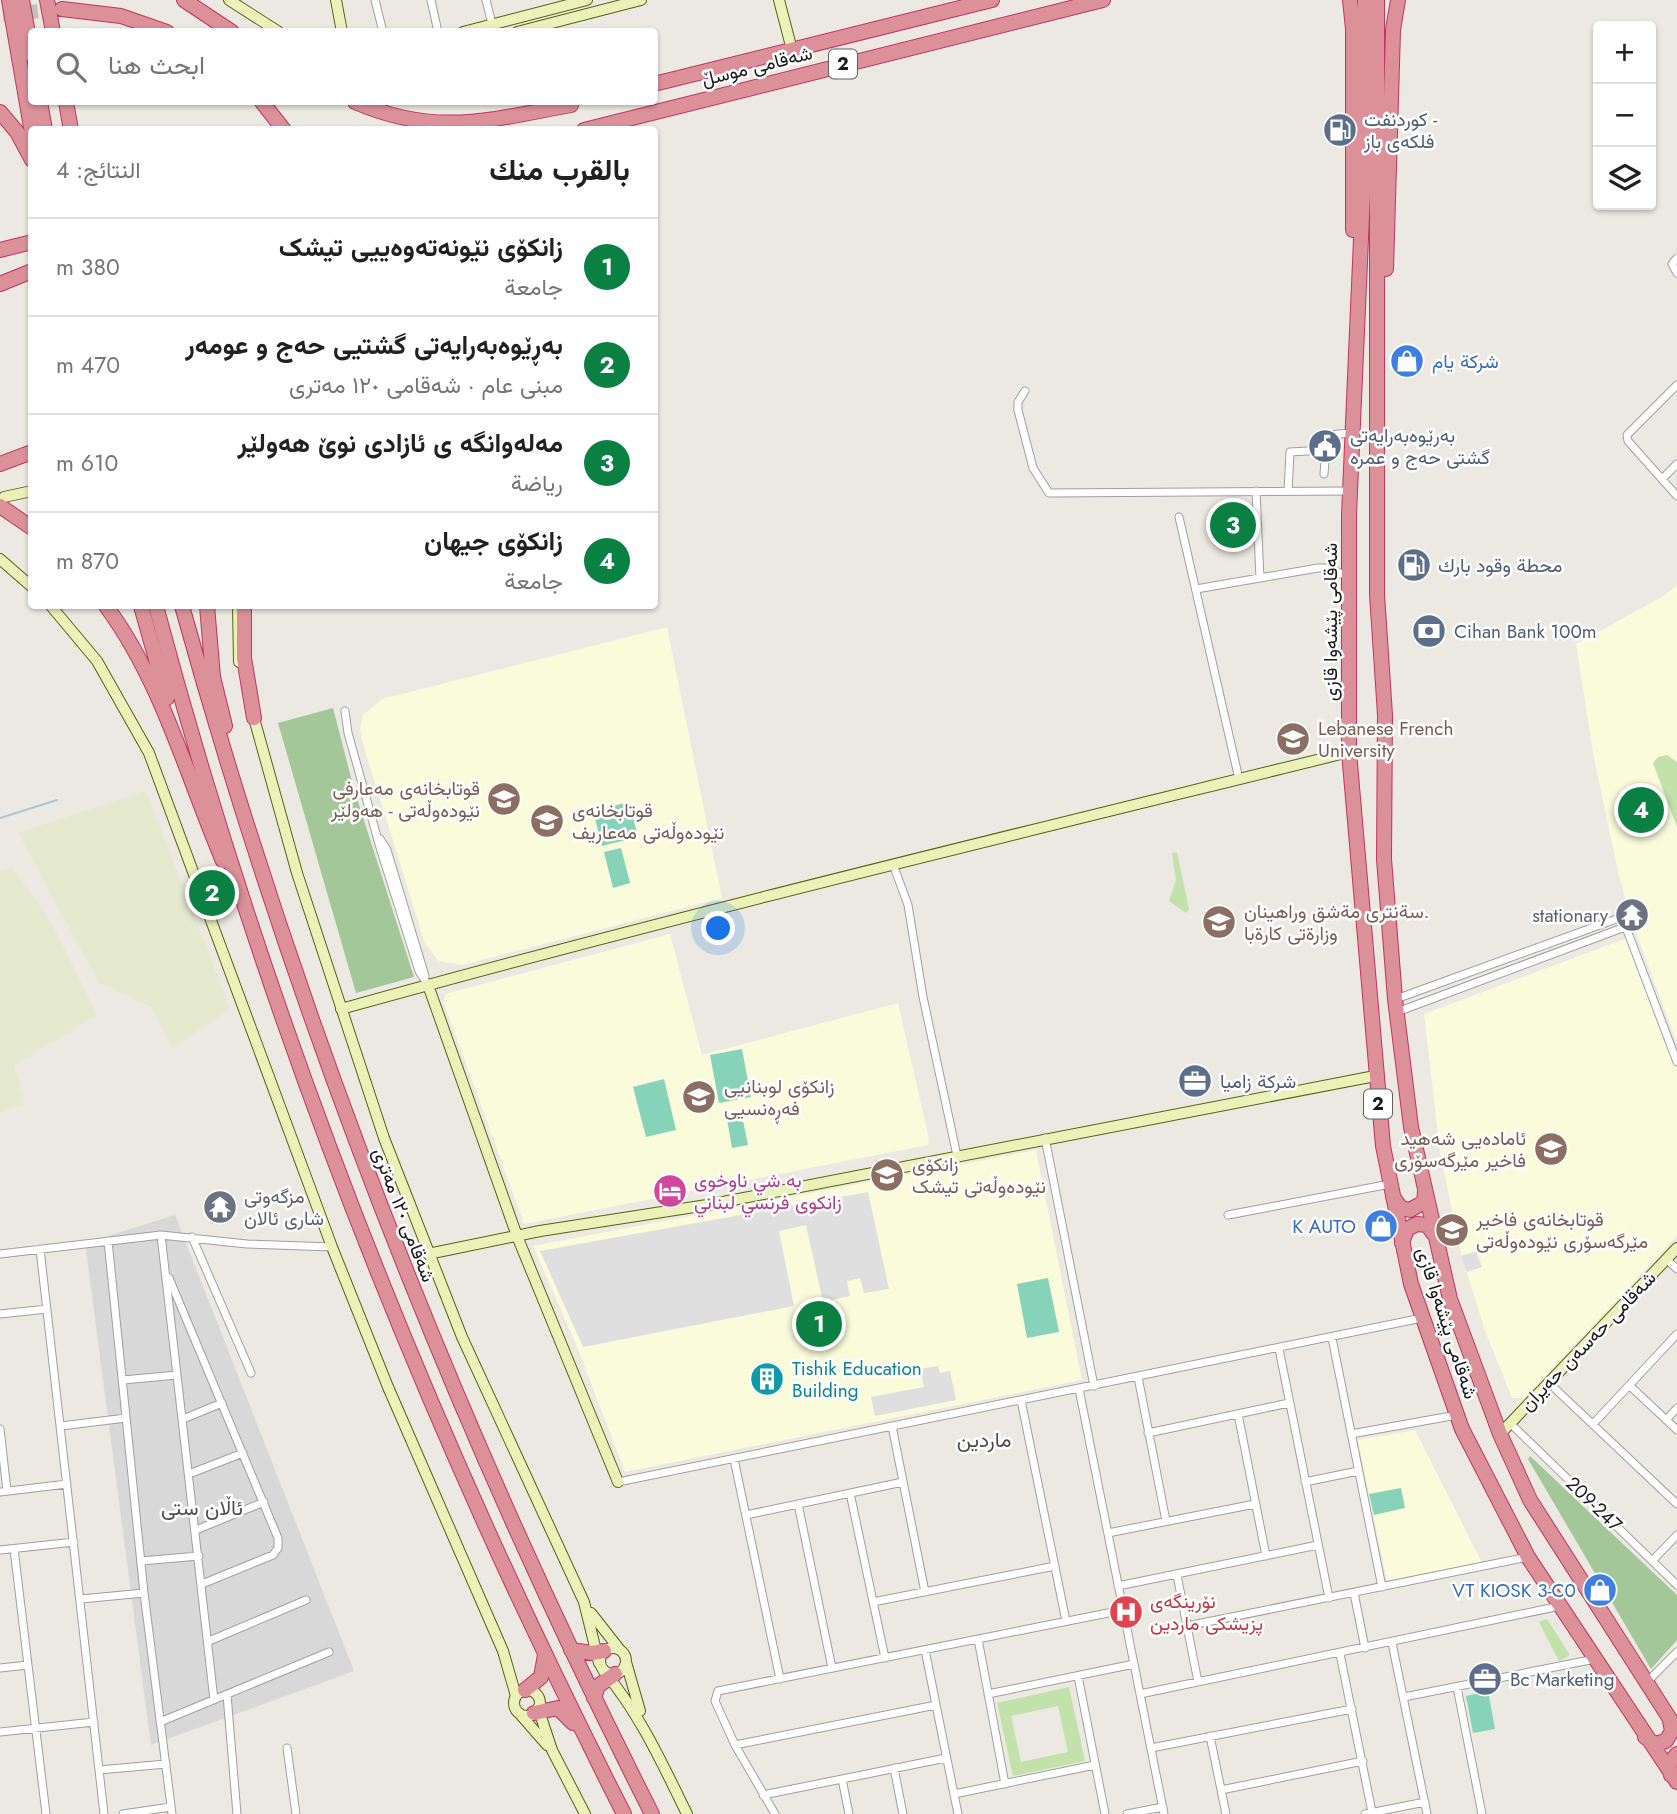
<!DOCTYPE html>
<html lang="ar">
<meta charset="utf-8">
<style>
body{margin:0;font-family:Jost,Vazirmatn,sans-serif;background:#f2f2f2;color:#202124;direction:rtl}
.controls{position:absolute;right:21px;top:21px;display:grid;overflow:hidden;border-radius:7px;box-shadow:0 2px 5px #0004}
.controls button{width:63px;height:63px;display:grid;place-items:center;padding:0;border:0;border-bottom:2px solid #e0e0e0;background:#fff;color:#202124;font:35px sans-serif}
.you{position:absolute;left:719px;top:929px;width:24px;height:24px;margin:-18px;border:5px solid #fff;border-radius:50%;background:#1a73e8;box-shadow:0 0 0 10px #1a73e833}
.badge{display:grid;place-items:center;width:46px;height:46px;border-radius:50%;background:#0b8043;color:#fff;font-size:23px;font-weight:700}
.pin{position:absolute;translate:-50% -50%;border:4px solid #fff;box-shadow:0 2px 7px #0006}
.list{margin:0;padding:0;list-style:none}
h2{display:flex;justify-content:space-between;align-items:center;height:91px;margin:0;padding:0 28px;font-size:30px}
h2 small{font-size:23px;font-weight:400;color:#757577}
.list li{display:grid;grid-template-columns:46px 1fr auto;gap:21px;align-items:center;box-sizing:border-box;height:98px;padding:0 28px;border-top:2px solid #e0e0e0}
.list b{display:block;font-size:26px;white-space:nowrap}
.list p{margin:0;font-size:23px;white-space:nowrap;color:#757577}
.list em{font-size:23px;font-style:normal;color:#757577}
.icon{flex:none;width:38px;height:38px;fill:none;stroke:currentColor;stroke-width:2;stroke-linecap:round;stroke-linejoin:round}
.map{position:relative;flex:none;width:1677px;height:1814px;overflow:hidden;direction:ltr}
.search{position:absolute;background:#fff;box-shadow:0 2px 5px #0004;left:28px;top:28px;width:630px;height:77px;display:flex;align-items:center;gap:18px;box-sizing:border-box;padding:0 24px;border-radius:7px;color:#757577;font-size:26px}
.panel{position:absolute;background:#fff;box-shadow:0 2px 5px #0004;left:28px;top:126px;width:630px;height:483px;border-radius:7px;direction:rtl}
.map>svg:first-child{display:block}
</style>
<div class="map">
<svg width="1677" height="1814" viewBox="0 0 1677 1814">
<rect width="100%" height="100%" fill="#ebe9e1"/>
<path fill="#d9d8d8" d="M175,1215l179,456 -203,74 -66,-502z"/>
<path fill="#f9fbdb" d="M1677,585v458l-48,-129 -12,-47 -24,-114 -17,-109 86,-47z
M667,627l55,271 -260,67 -23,-4 -14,-17 -62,-200 -3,-16 3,-13 19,-16z
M670,934l32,121 196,-52 31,136 -1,6 -404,79 -80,-221 1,-9z
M1627,938l50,131v167l-148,157 -6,5h-11l-27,-67 -24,-77 -21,-102 -16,-138z
M1036,1150l46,230 -457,92 -48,-125 -44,-101z
M1415,1430l67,133 -95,19 -29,-142z"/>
<path fill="#e5e9ce" d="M146,791l84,218 -58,39 -20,-41 -53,-24 -81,-150z
M11,867l40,55 46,93 -83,50 10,38 -24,10v-242z"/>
<path fill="#c2e1ab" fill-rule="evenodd" d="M1667,755l10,7v65l-24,-64 5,-6z
M1177,852l12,57 -3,4 -17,-12 7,-21 -4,-27z
M1547,1619l23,36 -11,6 -20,-39z
M1069,1687l16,74 -72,15 -16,-73zM1058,1706l10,46 -47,10 -10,-46z"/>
<path fill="#a4c79a" d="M333,708l21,81 60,188 -58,16 -78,-270z
M1530,1456l147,139v45l-26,29 -123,-210z"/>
<path fill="#86d3ba" d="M629,802l9,35 -36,9 -9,-35z
M621,848l9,35 -17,5 -9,-36z
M742,1049l9,48 -32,6 -9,-48z
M664,1079l12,51 -30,7 -13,-50z
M742,1116l6,29 -16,3 -5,-29z
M1048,1278l11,54 -32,6 -10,-54z
M1401,1488l4,20 -31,7 -5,-21z
M1488,1691l7,38 -22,4 -7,-37z"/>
<path fill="#dfdfdf" d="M868,1192l21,97 -25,4 -4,-15 -13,3 3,15 -27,6 -17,-77 -27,6 15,75 -211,41 -43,-96z
M1476,1251l6,16 -15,5 -6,-16z
M938,1366l2,7 10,-2 6,29 -81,16 -4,-19 53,-10 -4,-18z"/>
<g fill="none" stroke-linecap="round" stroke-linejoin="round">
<path stroke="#a6c7d5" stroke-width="2" d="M0,818l57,-18"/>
<path stroke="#c1c0b9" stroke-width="14" stroke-dasharray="14 7" stroke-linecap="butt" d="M3,15l57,-6"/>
<g stroke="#9f9f9f" stroke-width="9">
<path id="street" d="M375,0l8,32
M431,0l7,32
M486,0l6,24
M1677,258l-5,6 5,9
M1677,385l-50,50 1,6 49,55
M1025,391l-7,11v8l15,58 16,25 301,-2
M1324,474l3,-39 25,-2
M1662,479l15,-15
M1256,491l4,87
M1288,491l2,-39 34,-2
M1179,517l60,262
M1196,589l122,-21h11l20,9
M345,711l3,22 33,118 38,120 9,14
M380,839l7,11 38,126
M894,867l14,38 15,92 33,154
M1396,999l226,-82 55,145
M1397,1012l228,-85
M1045,1138l49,248
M1228,1215l162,-31
M161,1235l53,465
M192,1237l59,136
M108,1241l36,352 28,221
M40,1249l64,565
M0,1254l161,-19 86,9 85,3
M1666,1259l11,10
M169,1278l109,260v10l-5,7 -71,29
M0,1314l47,-5
M1332,1338l50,249
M1279,1349l50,249
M1138,1377l28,144
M123,1380l54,-5
M1549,1383l128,121
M1629,1385l48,45
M1079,1389l85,425
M1021,1400l45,221
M1238,1414l28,142
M183,1419l39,-16
M1666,1420l11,-12
M1510,1423l167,162
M1593,1424l84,-90
M61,1426l65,-8
M892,1426l33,166
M0,1429l7,62
M1148,1433l141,-30
M1351,1434l106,-19
M734,1459l46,220
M189,1474l54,-21
M618,1482l804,-164
M1305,1482l53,-11
M0,1492l67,-8
M850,1493l35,165
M798,1504l34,164
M746,1515l157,-33
M196,1530l68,-28
M1108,1533l147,-29
M14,1549l32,265
M0,1550l74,-8
M141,1561l58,-5
M1652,1561l25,-26
M1177,1575l21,107
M1118,1586l200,-41
M1354,1593l11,55
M81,1599l63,-6
M873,1602l182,-36
M1187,1626l341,-69
M978,1639l27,145
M209,1641l97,-41
M1392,1643l35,171
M925,1650l33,164
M1340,1654l32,158
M0,1668l28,-3
M1078,1676l27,138
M1646,1683l31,-31
M1457,1687l25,127
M988,1694l146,-30
M1140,1694l420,-88
M227,1695l10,119
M1404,1697l191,-38
M160,1722l169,-70
M0,1732l94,-10
M1210,1736l16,78
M735,1745l201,-40
M287,1748l9,66
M1151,1748l201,-39
M894,1768l9,46
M99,1770l67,-6
M842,1779l7,35
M1221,1790l142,-29
M954,1794l141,-29
M763,1795l183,-37
M123,1814l48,-7
M775,1814l-40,-69 -20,-44 3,-10 405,-81
M1127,1814l36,-7
M1365,1814l60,-12"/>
</g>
<g stroke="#56640f" stroke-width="12">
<path id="secondary" d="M229,0l50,32
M336,0l6,32
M779,0l13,50
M463,32l124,-32
M517,32l124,-32
M4,497l28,-6
M0,559l32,28
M51,606l46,55 52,92 183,494 56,140 115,264 13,45
M238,606l1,56
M252,711l45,162 87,265 78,199 122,265 15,61
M428,985l89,251 101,246
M341,1009c334,-93 672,-174 1008,-257
M428,1254l112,-23 167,-26 668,-129
M1500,1434l177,-186
M591,1613l29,37
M600 1661a13 13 0 1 1 26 0a13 13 0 1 1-26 0Z
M626,1662l14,49
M603,1670c37,44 59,93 84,144
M514 1703a13 13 0 1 1 26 0a13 13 0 1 1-26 0Z
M538,1708l14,42 33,64
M519,1713l28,32"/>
</g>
<g stroke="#c2355d" stroke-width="16">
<path id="highway" d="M9,0l23,133
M22,0l10,55
M47,0l6,32
M184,0l48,32
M1350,0l3,29v201
M1365,0l-2,193 -14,322v237l34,394 28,138 51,145 66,128 149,225
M1377,0v594l8,121 -1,144 11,140 16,128 39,172 50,135 30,66 147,230
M62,9l59,7 46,16
M654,84l338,-84
M40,102l5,28
M66,102l5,28
M262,102l22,28
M355,102c81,35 134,18 216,3
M0,112l17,20 15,28
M584,130l519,-130
M0,250l32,-8
M1386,269l7,-239 5,-30
M0,284l32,-13
M0,464l32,-12
M0,506l32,22
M106,606c56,76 80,168 117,255
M141,606l26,92
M156,606c111,417 272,823 468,1208
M182,606c116,418 274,821 470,1208
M207,606l6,71 12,49
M244,606v52l10,60
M1393,1197l8,11 9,2 14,-8 1,-10
M1402,1243l5,-14 10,-5 10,1 7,9
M571,1650l21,3 12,-2
M525,1690l16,-13 4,-22
M594,1698l4,-12 17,-12
M534,1713l24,-5 15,15
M1645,1737l10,7 11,-3 6,-10 -2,-10
M1671,1775l-2,-11 8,-10"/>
</g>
<use href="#street" stroke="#fff" stroke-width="7"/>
<use href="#secondary" stroke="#ebf2b9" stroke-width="10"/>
<use href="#highway" stroke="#dc9099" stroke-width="14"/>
</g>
<defs>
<g id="fuel-disc" transform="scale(1.75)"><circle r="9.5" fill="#5c6f8a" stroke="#fff"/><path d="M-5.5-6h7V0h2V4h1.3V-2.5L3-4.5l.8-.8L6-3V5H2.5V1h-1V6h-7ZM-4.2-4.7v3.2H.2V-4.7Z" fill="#fff"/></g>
<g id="shop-disc" transform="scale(1.75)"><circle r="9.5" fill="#3f7fe0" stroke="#fff"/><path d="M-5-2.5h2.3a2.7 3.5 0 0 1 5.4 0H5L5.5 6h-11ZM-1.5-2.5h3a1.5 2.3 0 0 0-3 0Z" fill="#fff"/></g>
<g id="civic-disc" transform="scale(1.75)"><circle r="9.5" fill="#5c6f8a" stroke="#fff"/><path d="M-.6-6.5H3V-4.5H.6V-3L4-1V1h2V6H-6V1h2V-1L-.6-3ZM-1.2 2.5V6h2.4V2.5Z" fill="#fff"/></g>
<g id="bank-disc" transform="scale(1.75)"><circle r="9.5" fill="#5c6f8a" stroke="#fff"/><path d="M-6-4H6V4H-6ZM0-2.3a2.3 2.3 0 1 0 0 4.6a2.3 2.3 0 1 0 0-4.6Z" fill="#fff"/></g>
<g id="university-disc" transform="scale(1.75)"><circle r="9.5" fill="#8d6e63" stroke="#fff"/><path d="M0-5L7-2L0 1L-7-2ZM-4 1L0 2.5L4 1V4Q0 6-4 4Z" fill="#fff"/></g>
<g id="school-disc" transform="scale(1.75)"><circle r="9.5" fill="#8d6e63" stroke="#fff"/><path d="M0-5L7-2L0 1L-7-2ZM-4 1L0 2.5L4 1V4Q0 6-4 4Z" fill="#fff"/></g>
<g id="temple-disc" transform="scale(1.75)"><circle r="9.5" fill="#6b7280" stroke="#fff"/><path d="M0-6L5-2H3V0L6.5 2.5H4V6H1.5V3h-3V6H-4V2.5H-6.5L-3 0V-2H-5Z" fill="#fff"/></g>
<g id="office-disc" transform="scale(1.75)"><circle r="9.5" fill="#5c6f8a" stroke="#fff"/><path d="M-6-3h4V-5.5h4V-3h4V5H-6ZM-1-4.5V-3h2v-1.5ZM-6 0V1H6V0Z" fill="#fff"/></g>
<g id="hotel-disc" transform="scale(1.75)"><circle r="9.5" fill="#d1479c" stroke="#fff"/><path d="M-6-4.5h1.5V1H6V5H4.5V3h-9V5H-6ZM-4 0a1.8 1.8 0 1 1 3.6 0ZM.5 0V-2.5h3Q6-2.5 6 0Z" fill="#fff"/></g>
<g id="building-disc" transform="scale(1.75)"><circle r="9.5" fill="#0f9aa8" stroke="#fff"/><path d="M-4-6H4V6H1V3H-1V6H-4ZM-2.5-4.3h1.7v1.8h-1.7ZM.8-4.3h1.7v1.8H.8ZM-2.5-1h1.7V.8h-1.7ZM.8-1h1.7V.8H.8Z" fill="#fff"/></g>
<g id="hospital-disc" transform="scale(1.75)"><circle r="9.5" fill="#e0444e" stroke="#fff"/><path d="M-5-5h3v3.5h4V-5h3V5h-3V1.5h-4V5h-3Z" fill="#fff"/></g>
</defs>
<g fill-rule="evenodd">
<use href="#fuel-disc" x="1340" y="130"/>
<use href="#shop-disc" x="1407" y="361"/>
<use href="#civic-disc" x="1325" y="446"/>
<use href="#fuel-disc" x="1414" y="565"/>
<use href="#bank-disc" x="1429" y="631"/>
<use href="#university-disc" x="1293" y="739"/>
<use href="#school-disc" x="504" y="799"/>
<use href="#school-disc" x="547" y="821"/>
<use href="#temple-disc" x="1632" y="915"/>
<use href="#university-disc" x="1219" y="922"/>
<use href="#office-disc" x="1195" y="1081"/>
<use href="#university-disc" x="699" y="1097"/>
<use href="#school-disc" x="1551" y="1149"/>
<use href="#university-disc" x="887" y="1175"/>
<use href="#hotel-disc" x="670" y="1191"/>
<use href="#temple-disc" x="220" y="1207"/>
<use href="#shop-disc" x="1381" y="1226"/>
<use href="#school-disc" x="1452" y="1230"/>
<use href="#building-disc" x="767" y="1379"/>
<use href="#shop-disc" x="1600" y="1590"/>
<use href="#hospital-disc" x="1126" y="1612"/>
<use href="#office-disc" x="1485" y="1679"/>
</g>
<g text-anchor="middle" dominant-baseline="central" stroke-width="5" stroke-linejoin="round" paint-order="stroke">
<g fill="#fff" stroke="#5f5f5f" stroke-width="2">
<rect x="829" y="49.5" width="28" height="29" rx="5"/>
<rect x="1364" y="1089.5" width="28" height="29" rx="5"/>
</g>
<g font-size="18" font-weight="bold" fill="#1b1b1b">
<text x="843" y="64">2</text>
<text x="1378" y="1104">2</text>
</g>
<g font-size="19" fill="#1b1b1b" stroke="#fff">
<text transform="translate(757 66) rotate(-14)">شەقامی موسڵ</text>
<text transform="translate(1330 622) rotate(-90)">شەقامی پێشەوا قازی</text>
<text transform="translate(404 1215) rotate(69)">شەقامی ١٢٠ مەتری</text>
<text transform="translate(1447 1323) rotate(72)">شەقامی پێشەوا قازی</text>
<text transform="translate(1588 1341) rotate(-46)">شەقامی حەسەن حەیران</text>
<text transform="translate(1594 1504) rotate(44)">209-247</text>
</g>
<g font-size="19" fill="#4e5e75" stroke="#fff" text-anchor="start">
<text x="1364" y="119">كوردنفت -<tspan x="1364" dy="22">فلكه‌ی باز</tspan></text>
<text x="1350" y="435">بەرێوەبەرایەتی<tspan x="1350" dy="22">گشتی حەج و عمرە</tspan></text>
<text x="1438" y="565">محطة وقود بارك</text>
<text x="1454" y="631">Cihan Bank 100m</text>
<text x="1220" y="1081">شركة زاميا</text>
<text x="1510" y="1679">Bc Marketing</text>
</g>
<g font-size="19" fill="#366cbe" stroke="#fff" text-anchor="end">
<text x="1432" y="361" text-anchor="start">شرکة یام</text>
<text x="1356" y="1226">K AUTO</text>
<text x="1576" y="1590">VT KIOSK 3-C0</text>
</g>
<g font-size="19" fill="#785e54" stroke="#fff" text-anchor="start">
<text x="1318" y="728">Lebanese French<tspan x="1318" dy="22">University</tspan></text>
<text x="480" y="788" text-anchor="end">قوتابخانەی مەعارفی<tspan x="480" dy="22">نێودەوڵەتی - هەولێر</tspan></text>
<text x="572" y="810">قوتابخانەی<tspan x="572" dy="22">نێودەوڵەتی مەعاریف</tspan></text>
<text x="1244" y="911">سةنترى مةشق وراهينان.<tspan x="1244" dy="22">وزارةتى كارةبا</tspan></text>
<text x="724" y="1086">زانکۆی لوبنانیی<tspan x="724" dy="22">فەڕەنسیی</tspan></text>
<text x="1526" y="1138" text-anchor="end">ئامادەیی شەهید<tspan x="1526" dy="22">فاخیر مێرگەسۆری</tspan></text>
<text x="912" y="1164">زانکۆی<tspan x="912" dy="22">نێودەوڵەتی تیشک</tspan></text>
<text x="1476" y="1219">قوتابخانەی فاخیر<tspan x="1476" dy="22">مێرگەسۆری نێودەوڵەتی</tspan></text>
</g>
<g font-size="19" fill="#5b616d" stroke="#fff" text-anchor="end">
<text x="1608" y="915">stationary</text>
<text x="244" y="1196" text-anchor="start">مزگەوتی<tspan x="244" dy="22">شاری ئالان</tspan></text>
</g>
<g font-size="19" fill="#b23c85" stroke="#fff" text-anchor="start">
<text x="694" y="1180">به شي ناوخوى<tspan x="694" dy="22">زانكوى فرنسي لبناني</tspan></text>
</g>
<g font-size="19" fill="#0d838f" stroke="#fff" text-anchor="start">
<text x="792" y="1368">Tishik Education<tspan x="792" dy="22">Building</tspan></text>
</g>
<g font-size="19" fill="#be3a42" stroke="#fff" text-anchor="start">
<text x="1150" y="1601">نۆرینگەی<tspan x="1150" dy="22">پزیشکی ماردین</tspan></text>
</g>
<g font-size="21" fill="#4e4e4e" stroke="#fff">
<text x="984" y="1440">ماردین</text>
<text x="202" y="1508">ئاڵان ستی</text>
</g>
</g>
</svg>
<div class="controls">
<button>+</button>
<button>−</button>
<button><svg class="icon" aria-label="layers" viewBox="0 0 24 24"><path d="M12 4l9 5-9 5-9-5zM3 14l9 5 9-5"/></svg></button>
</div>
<div class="you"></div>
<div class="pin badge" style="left:819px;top:1324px">1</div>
<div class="pin badge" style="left:212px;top:893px">2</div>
<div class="pin badge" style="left:1233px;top:525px">3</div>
<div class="pin badge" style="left:1641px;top:810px">4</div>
<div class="search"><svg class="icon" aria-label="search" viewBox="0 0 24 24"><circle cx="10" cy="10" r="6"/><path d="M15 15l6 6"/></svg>ابحث هنا</div>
<section class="panel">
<h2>بالقرب منك<small>النتائج: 4</small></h2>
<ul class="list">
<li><span class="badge">1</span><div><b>زانکۆی نێونەتەوەییی تیشک</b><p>جامعة</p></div><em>380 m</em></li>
<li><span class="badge">2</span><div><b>بەڕێوەبەرایەتی گشتیی حەج و عومەر</b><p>مبنى عام · شەقامی ١٢٠ مەتری</p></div><em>470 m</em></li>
<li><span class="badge">3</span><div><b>مەلەوانگە ی ئازادی نوێ هەولێر</b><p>رياضة</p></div><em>610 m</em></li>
<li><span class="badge">4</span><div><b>زانکۆی جیھان</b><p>جامعة</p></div><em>870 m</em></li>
</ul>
</section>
</div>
